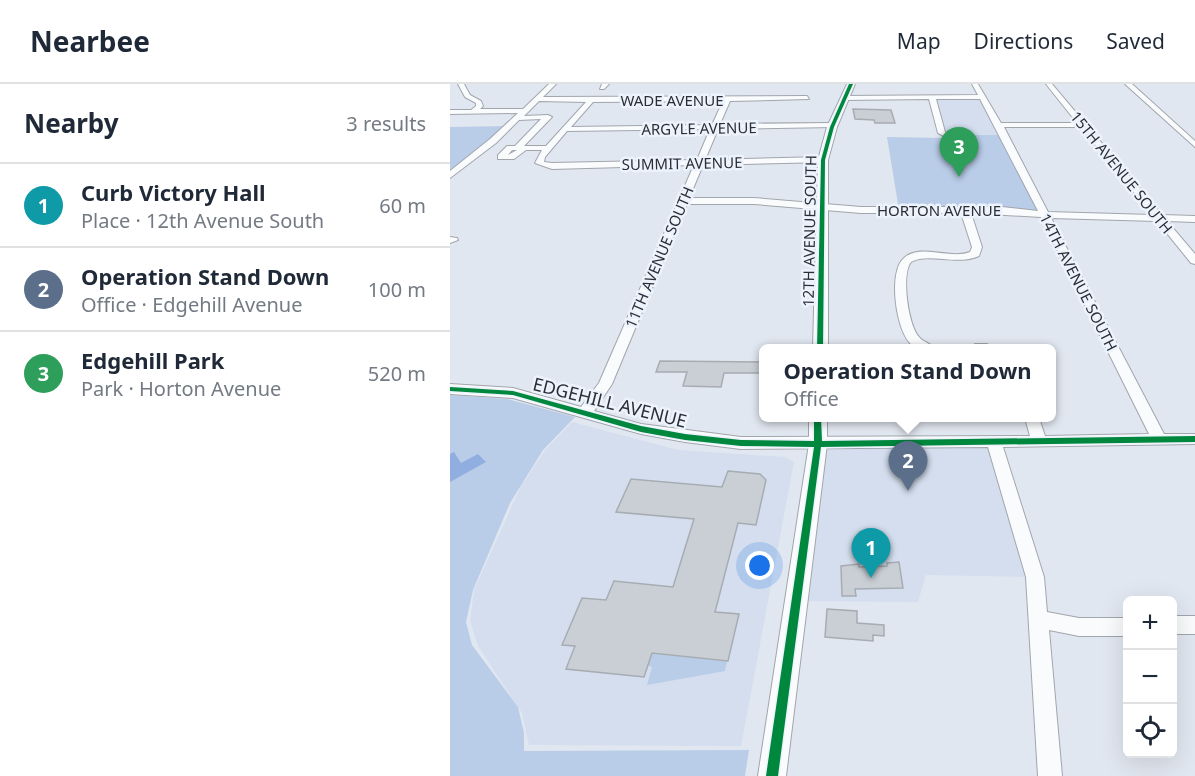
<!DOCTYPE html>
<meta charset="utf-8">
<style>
body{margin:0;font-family:"Noto Sans",sans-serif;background:#f2f2f3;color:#1f2937}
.controls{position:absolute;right:18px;bottom:18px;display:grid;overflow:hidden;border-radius:9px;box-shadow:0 6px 24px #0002}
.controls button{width:54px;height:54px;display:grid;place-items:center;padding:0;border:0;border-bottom:2px solid #e0e1e3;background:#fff;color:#1f2937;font:30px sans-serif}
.you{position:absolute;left:310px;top:482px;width:21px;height:21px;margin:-15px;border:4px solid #fff;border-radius:50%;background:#1a73e8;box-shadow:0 0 0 9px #1a73e833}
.badge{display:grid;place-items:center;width:39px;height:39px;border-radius:50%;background:#b45309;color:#fff;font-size:20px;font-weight:700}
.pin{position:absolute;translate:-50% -50px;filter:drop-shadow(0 2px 3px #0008)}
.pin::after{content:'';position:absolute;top:32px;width:21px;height:18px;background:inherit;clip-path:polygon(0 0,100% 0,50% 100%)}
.popup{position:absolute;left:309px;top:260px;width:297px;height:78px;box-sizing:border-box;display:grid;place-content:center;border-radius:9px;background:#fff;filter:drop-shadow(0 2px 4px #0005);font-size:20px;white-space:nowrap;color:#747a83}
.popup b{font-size:22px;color:#1f2937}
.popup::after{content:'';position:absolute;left:50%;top:100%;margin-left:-12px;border:12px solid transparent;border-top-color:#fff}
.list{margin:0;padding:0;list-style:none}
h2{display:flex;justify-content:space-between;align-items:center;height:78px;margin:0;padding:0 24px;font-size:26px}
h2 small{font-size:20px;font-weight:400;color:#747a83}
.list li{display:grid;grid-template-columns:39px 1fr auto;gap:18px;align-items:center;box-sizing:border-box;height:84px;padding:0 24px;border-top:2px solid #e0e1e3}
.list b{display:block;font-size:22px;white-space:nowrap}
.list p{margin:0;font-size:20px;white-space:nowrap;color:#747a83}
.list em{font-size:20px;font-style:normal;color:#747a83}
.icon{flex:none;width:33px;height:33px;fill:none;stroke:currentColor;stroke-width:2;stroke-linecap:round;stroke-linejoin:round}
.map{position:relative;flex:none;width:745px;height:692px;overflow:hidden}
header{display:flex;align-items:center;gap:36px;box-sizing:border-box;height:84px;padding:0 30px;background:#fff;border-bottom:2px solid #e0e1e3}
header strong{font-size:28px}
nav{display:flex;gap:33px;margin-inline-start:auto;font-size:21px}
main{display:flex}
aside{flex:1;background:#fff}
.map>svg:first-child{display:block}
</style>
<header>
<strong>Nearbee</strong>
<nav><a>Map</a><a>Directions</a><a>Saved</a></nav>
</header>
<main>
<aside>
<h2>Nearby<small>3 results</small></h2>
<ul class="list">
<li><span class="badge" style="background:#0f9aa8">1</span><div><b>Curb Victory Hall</b><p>Place · 12th Avenue South</p></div><em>60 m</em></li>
<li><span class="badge" style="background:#5c6f8a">2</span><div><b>Operation Stand Down</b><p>Office · Edgehill Avenue</p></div><em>100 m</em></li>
<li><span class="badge" style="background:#2e9e5b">3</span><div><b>Edgehill Park</b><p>Park · Horton Avenue</p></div><em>520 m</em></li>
</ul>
</aside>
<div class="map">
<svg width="745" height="692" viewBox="0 0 745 692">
<rect width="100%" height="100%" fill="#e1e7f0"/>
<path fill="#d4deee" d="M534,13l20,38h-61l-11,-37z
M122,338l106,28 107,7 9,5 -53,284 -212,-1 -7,-32 -44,-67 -8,-25 4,-31 46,-102 25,-38z
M544,358l41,135 -109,-2 -8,27 -122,-1 22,-157z"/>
<path fill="#b9cce8" d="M60,42l-55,45h-5v-44z
M493,51h61l40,79 -145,-4 -12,-73 56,1z
M0,311l57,4 68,18 -32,33 -33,53 -37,87 -7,32 6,23 46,62 6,26v18l225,-1 -4,26h-295z
M202,569l75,8 -2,10 -78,14 5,-18 -4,-1z"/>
<path fill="#90afe0" d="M4,368l7,11 17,-9 8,8 -36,20v-28z"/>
<path fill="#cacfd6" stroke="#a7acb2" stroke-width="1.5" d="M403,25l38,1 4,13h-20l-1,-3 -19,-1z
M210,277l104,1v11h-40l-3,14 -38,-1 4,-14h-31z
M278,387l32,3 6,6 -10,45 -18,-2 -23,89 24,2 -11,47 -76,-8 -8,24 -78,-8 9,-23 -13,-1 20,-47 24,2 8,-19 59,6 21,-68 -78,-7 15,-33 91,8z
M449,478l4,26 -48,1 1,7h-14l-1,-30 18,-2v3l28,-1v-3z
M377,525l30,2v12l27,2v11l-11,-1v6l-48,-4z"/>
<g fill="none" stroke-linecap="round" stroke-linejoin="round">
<g stroke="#a1a6ac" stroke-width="2">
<path id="minor" d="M8,0h6l6,11 11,6 2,5 -3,3h43l26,-25h7l-13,13 264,-1 2,3 -79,2 -10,23 112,-1h3v4l-117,2 -13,31 118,-3 3,1v4l-123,3 -14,33h65l107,9h141l36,4 -58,-112h-44l9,33 12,7 -4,2 -15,-8 -9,-34 -85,1 -3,-2 3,-2 134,-1 -6,-11h6l23,39h76l-31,-39h6l110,131 33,1v6l-28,-1 28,33v10l-4,-1 -34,-42 -106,-3 113,216h31v10l-192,3 41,130 3,35 32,6h49v18h-49l-30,-6 13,146h-24l-12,-199 -38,-130 -247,2 -56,-7 -44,-8 -128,-36 -63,-4v-10l63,4 68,19 18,-24 95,-218 -142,4 -17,-6 7,-13h-16l-12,9h-16v-4l9,-9h8l26,-27 -22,1 -23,23 -46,35v-7l40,-32 28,-26 -68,1v-4h21l5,-4v-3l-11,-6zM89,17l47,1 -40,44h-22l28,-29 -4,-2 -24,1zM273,17l-11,24 -141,2 22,-25zM554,43h77l71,88 -104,-3zM260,45l-13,31 -145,3 -8,-1 1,-5 22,-26zM62,66h5l-9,5zM237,120h67l107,9h100l11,34 -2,5c-20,8 -51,-10 -67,7 -15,14 -7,74 9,86 7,5 16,4 22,3 -4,-5 -11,-6 -15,-11 -11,-12 -18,-62 -8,-75 17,-10 46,4 68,-6l3,-9 -11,-34 70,4 108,217 -104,2 -6,-18h-14l5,18 -289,1 -100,-13 -47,-13 18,-27z
M152,0h7l-5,5h-4z
M675,0h7l63,57v6z
M0,153l7,1 1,2 -8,3z
M525,260h12l6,4h-24z
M722,532h23v18h-23z"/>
</g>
<g stroke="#a1a6ac" stroke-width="2">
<path id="major" d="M397,0h8l-18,43 -9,33v188h-15l5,-188 9,-33z
M359,334h18v26l-41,332h-28l51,-332z"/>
</g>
<use href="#minor" fill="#fafbfd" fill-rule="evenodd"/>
<use href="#major" fill="#fafbfd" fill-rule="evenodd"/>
<g stroke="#ecf3fd" stroke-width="3">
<path id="cycleway" d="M399,0h4l-19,43 -9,33 -2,188h-6l4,-188 9,-33z
M0,303l63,4 128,35 44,8 56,6 73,1v-23h7l1,23 373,-5v6l-374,5 -43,329h-12l48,-329 -73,-1 -56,-6 -44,-8 -128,-37 -63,-4z"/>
</g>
<use href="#cycleway" fill="#00873e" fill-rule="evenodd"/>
</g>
<g text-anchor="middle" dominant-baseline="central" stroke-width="5" stroke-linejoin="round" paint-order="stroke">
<g font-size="15" fill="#2b2f35" stroke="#ecf3fd">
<text x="222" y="16">WADE AVENUE</text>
<text transform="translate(249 44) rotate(-1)">ARGYLE AVENUE</text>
<text transform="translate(232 79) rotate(-1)">SUMMIT AVENUE</text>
<text transform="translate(672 88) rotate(51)">15TH AVENUE SOUTH</text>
<text x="489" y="126">HORTON AVENUE</text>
<text transform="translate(359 147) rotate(-89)">12TH AVENUE SOUTH</text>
<text transform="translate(209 173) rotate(-67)">11TH AVENUE SOUTH</text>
<text transform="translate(629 198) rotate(63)">14TH AVENUE SOUTH</text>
</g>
<g font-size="18" fill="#2b2f35" stroke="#ecf3fd">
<text transform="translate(160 318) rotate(14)">EDGEHILL AVENUE</text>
</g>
</g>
</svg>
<div class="controls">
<button>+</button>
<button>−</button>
<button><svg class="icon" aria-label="locate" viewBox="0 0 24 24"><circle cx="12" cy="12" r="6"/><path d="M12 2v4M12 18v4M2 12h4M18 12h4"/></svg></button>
</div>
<div class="you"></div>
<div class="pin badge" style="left:421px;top:494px;background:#0f9aa8">1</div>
<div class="pin badge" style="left:458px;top:407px;background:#5c6f8a">2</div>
<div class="popup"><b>Operation Stand Down</b>Office</div>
<div class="pin badge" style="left:509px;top:93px;background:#2e9e5b">3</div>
</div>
</main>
